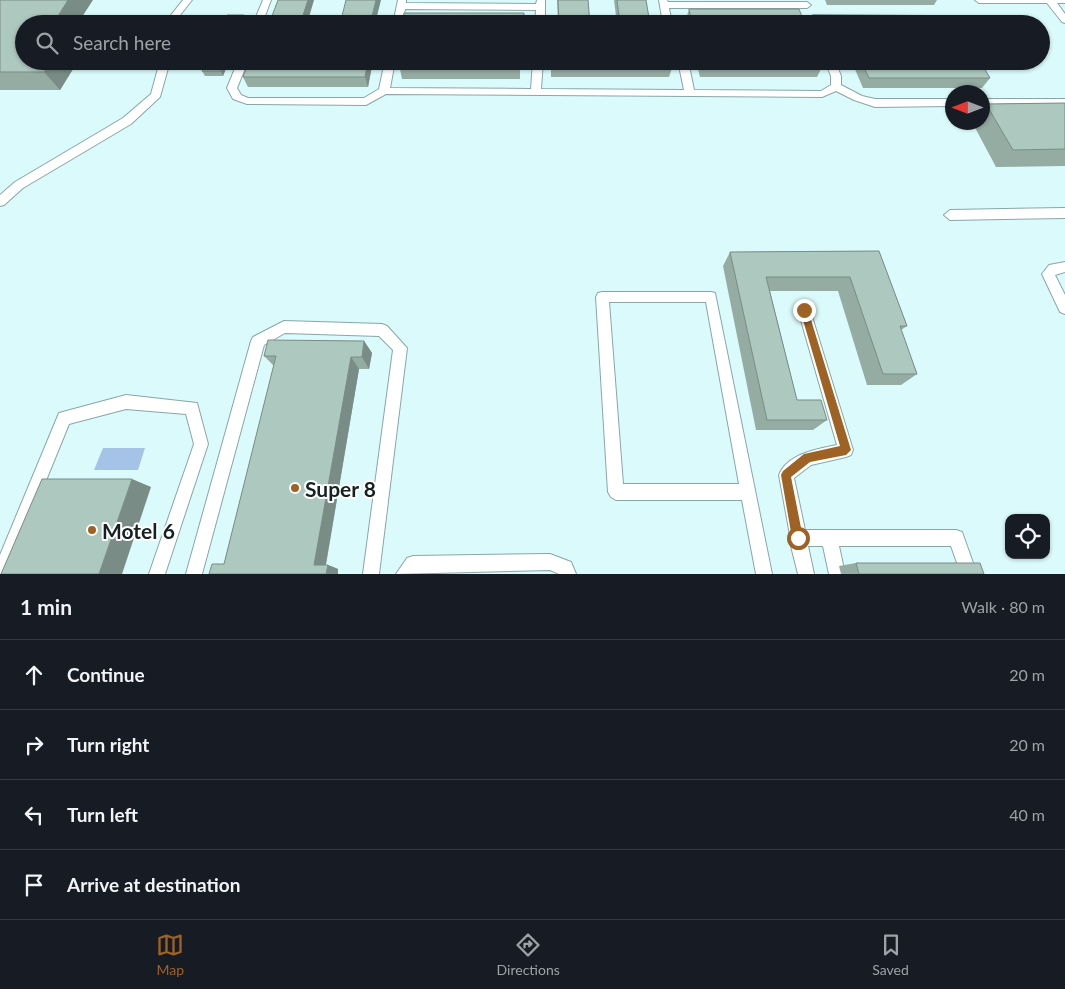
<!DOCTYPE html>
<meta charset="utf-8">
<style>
body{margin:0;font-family:Lato,sans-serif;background:#20242c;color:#f1f3f6}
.controls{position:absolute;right:15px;bottom:15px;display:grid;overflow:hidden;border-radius:10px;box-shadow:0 1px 4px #0004}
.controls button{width:45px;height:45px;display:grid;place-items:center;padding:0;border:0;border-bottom:1px solid #363941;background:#171b24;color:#f1f3f6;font:25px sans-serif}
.compass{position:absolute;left:945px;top:85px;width:45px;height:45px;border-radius:50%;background:#171b24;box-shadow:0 1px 4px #0004;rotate:270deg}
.stop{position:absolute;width:15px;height:15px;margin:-11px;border:4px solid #9e6224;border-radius:50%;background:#fff}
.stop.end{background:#9e6224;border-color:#fff;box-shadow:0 1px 5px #0008}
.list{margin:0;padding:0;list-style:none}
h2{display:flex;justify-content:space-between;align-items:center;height:65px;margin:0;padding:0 20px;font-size:21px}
h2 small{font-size:16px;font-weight:400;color:#9ea1a6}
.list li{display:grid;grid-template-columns:32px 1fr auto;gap:15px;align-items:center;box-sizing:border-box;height:70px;padding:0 20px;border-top:1px solid #363941}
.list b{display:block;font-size:19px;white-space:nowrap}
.list em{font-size:16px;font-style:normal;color:#9ea1a6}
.icon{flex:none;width:28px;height:28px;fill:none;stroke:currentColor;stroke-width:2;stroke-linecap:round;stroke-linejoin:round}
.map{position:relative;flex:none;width:1065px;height:574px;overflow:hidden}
.search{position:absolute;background:#171b24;box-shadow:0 1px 4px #0004;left:15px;right:15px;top:15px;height:55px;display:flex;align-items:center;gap:12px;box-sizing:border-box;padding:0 18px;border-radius:28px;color:#9ea1a6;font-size:19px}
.sheet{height:345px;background:#171b24}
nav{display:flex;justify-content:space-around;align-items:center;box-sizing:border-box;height:70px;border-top:1px solid #363941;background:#171b24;font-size:14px;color:#9ea1a6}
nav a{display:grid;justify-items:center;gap:2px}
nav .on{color:#9e6224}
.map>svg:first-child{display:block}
</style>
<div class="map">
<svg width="1065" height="574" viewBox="0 0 1065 574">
<rect width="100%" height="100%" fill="#dbfafb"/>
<path fill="#a5c3e7" d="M103,448h42l-7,22h-44z"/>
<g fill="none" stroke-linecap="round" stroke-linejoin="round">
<g stroke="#89a6a7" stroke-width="2">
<path id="service" d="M183,0h9l-19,24h-9z
M263,0h8l-9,24h-9z
M398,0h8v3l130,1 1,-4h8v24h-10l1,-14 -131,-1 -3,15h-9z
M659,0h8l1,2h139l4,3 -4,3h-138l3,16h-9z
M975,0h90v3h-8l8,11v9l-3,-1 -15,-19h-68z
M813,15l116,1 5,3 -5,3 -119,-2 -2,-2z
M160,61h10l-10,36 -29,27 -108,64 -19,17 -4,1v-11l15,-13 108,-64 28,-24z
M238,61h10l-11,27 4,7 7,3h116l15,-9 6,-28h10l-5,27 141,1 2,-28h10l-2,28 143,1 -6,-29h10l6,29 127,1 10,-6v-9l-6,-15h10l6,15v9l21,11 13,3h77v7l-77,1 -21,-7 -18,-9 -14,6 -436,-3 -20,11 -119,-1 -14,-5 -6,-11z
M982,99h83v8h-83z
M1065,208v10l-115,2 -6,-5 6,-5z
M1065,262v10l-10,3 10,20v19l-5,-2 -18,-38 7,-9z
M602,292h109l4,1 57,281h-16l-14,-74h-126l-5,-3 -3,-5 -12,-195 2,-4zM609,302h97l33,182h-116z
M804,304l5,2 1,4 43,140 -2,5 -5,2 -35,8 -17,13 11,52h151l6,2 15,42h-16l-10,-28h-112l6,28h-16l-6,-28h-15l6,28h-16l-9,-36 1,-3 -11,-60c8,-21 38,-26 58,-30l-39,-135 1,-4z
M284,321l98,3 5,2 20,22 -28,226h-16l30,-224 -14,-14 -94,-3 -21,12 -62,229h-16l65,-233 2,-4z
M126,395l71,8 11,41 -43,130h-16l45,-130 -8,-30 -60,-5 -57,15 -61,150h-8v-19l59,-142z
M550,554l21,8 5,12h-17l-9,-4 -154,4 11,-16 6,-2z"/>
</g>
<use href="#service" fill="#fff" fill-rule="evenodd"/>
</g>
<path fill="#95aca3" d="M0,0l82,17 -58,44h54l-18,29h-60z
M557,0h31l2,24h-32z
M614,0h32l4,24h-33z
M825,0h112l-3,5h-107z
M689,9l116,15h-118l-1,-5z
M207,61h22l-6,15h-18l-3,-5z
M520,61v18h-118l-2,-10z
M551,61h119l2,7 -3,9h-118z
M696,61h124l2,6 -5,10h-117z
M857,61h123l10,17 -8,10h-119l-9,-21z
M372,66l-4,21h-120l-5,-10z
M1065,103v63l-69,1 -24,-45h10v-15l4,-3z
M879,251l28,75 -6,4 16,44 -16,11h-34l-29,-94h-68l27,109 30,20 -14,10h-57l-33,-164 7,-14z
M364,341l8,12 -3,16h-10l-33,196h2l10,4v5h-129l15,-10 50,-198 -10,-10z
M856,563l128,11h-143l-2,-8z"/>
<path fill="#798c85" d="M68,0h25l-11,17 6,7h-24l-6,-8z
M308,0h6l-7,24h-7z
M376,0h5l-6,24h-5z
M244,15l2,5 -1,4h-5z
M52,61h26l-18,29 -16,-18z
M225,61h4l-6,15 -2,-5z
M368,61h3l1,5 -4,21 -3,-10z
M364,341l8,12 -3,16 -7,-12z
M351,357l8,12 -34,200 -11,-4z
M132,479l19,8 -29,87h-23z
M328,565l10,4v5h-12z"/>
<path fill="#adc8be" stroke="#798c85" d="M0,0h68l-10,16h24l-6,8h-52v37h28l-8,11h-44z
M278,0h30l-8,24h-31z
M346,0h30l-6,24h-30z
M558,0h30l2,24h-31z
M617,0h29l4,24h-30z
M689,9h110l6,15h-113z
M404,13h120v11h-122z
M227,15h17l-4,9h-17z
M842,21h112l2,3h-113z
M207,61h18l-4,10h-19z
M249,61h119l-3,16h-122z
M401,61h119v8h-120z
M551,61h119l2,7 -120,-1z
M701,61h119l2,6h-119z
M861,61h119l10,17h-121z
M1065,103v46l-52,1 -27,-46z
M879,251l28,75h-7l17,48h-34l-33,-97h-84l31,123h24l6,20h-60l-37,-168z
M268,340l96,1 -2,16h-11l-37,208h14l-2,9h-117l3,-10h12l52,-208h-12z
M42,479h90l-33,95h-98z
M856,563h124l4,11h-125z"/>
<path fill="#9e6224" d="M804,306l4,4 43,140 -5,5 -36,7 -19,15 12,61 -5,5 -6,-5 -11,-63 2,-4 21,-17 36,-8 -40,-136z"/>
<g fill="#9e6224" stroke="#fff" stroke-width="2">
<circle cx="295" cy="488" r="5"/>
<circle cx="92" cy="530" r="5"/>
</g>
<g text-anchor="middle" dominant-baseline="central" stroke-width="4" stroke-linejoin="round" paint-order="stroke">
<g font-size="21" font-weight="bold" fill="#162121" stroke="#fff" text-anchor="start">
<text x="305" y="488">Super 8</text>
<text x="102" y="530">Motel 6</text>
</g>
</g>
</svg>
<div class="controls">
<button><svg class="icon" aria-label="locate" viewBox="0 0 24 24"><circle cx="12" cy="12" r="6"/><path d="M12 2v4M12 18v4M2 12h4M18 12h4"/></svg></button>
</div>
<svg class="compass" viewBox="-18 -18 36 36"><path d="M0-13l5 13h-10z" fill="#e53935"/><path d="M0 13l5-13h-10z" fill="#9ea1a6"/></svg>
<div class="stop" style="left:798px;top:538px"></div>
<div class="stop end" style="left:804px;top:310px"></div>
<div class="search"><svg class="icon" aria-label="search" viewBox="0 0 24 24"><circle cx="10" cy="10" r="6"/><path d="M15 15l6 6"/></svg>Search here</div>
</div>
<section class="sheet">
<h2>1 min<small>Walk · 80 m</small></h2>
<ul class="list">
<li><svg class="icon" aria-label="ahead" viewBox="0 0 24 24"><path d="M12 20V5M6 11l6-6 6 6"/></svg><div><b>Continue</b></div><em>20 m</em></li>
<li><svg class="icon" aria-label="right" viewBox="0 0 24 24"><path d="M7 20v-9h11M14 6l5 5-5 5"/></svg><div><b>Turn right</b></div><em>20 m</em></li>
<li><svg class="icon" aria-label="left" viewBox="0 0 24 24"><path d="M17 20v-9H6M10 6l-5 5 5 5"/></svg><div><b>Turn left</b></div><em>40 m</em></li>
<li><svg class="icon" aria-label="arrive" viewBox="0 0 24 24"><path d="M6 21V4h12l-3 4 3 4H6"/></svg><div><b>Arrive at destination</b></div></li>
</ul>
</section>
<nav>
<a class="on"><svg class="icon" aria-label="map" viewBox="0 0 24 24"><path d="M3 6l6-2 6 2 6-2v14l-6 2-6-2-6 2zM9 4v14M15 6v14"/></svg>Map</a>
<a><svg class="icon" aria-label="directions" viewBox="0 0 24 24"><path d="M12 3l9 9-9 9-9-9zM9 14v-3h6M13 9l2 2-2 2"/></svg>Directions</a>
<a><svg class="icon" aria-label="saved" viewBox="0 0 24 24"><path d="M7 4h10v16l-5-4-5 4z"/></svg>Saved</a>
</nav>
